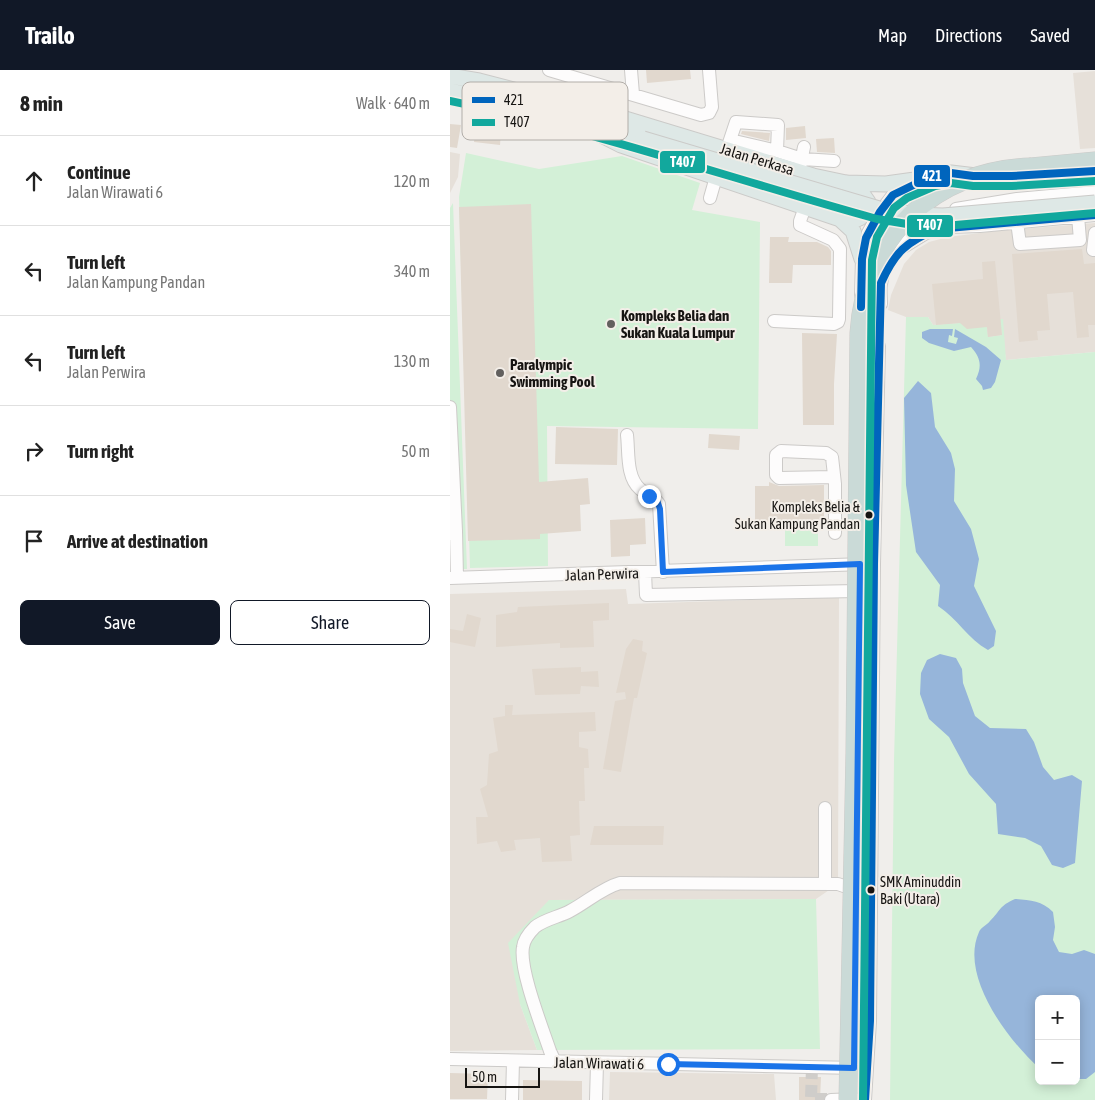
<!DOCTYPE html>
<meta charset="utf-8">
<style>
body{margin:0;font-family:"Asap Condensed",sans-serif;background:#f6f6f6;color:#222}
.controls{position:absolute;right:15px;bottom:15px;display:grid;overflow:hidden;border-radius:8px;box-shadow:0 2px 12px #0003}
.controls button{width:45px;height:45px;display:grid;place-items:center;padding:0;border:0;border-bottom:1px solid #e0e0e0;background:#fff;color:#222;font:25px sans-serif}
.scale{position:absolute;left:15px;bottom:12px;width:75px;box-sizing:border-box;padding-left:5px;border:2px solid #161412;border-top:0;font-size:14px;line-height:18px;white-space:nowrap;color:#161412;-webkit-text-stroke:4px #f3eee8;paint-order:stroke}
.stop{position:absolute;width:15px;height:15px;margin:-11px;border:4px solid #1a73e8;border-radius:50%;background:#fff}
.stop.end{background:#1a73e8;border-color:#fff;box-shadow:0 1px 5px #0008}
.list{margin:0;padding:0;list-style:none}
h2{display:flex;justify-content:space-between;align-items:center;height:65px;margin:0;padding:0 20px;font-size:21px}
h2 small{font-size:16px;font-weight:400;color:#767676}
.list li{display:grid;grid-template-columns:32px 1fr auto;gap:15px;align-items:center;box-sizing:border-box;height:90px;padding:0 20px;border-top:1px solid #e0e0e0}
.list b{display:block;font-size:19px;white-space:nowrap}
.list p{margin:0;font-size:16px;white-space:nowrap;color:#767676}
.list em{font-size:16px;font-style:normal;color:#767676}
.actions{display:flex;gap:10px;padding:15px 20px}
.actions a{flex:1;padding:11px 0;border:1px solid #111827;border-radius:8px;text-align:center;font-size:18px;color:#111827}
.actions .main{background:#111827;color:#fff}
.icon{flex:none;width:28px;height:28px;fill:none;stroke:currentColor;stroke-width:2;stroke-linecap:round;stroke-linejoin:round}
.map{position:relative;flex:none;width:645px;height:1030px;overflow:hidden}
header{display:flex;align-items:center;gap:30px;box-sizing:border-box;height:70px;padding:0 25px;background:#111827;color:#fff}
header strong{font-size:24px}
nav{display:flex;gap:28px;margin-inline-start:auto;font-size:18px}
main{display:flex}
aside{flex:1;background:#fff}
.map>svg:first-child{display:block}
</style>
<header>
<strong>Trailo</strong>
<nav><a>Map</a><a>Directions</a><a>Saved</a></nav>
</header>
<main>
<aside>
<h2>8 min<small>Walk · 640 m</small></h2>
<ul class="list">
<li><svg class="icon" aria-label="ahead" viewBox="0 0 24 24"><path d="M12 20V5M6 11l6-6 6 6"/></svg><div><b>Continue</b><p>Jalan Wirawati 6</p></div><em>120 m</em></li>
<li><svg class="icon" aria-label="left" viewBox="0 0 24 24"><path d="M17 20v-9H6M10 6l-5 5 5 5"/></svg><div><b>Turn left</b><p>Jalan Kampung Pandan</p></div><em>340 m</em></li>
<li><svg class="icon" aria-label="left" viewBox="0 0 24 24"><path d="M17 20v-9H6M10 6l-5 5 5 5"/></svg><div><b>Turn left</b><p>Jalan Perwira</p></div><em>130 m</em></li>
<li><svg class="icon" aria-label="right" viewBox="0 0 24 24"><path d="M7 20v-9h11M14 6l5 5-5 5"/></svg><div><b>Turn right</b></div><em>50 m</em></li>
<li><svg class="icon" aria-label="arrive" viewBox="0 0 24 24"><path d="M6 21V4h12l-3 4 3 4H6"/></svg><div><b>Arrive at destination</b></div></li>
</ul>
<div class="actions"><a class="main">Save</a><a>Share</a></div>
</aside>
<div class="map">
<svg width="645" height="1030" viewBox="0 0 645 1030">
<rect width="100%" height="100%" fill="#f0eeeb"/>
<path fill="#e6e0d9" d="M645,1v77l-15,1 -7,-76z
M0,82l10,2 -2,23 -8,16z
M645,153v129l-89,8 -6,-40 2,15 -14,2 -14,-9 -7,1 -4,-6 -30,2 -5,-8h-22l-18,-7 3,-15 13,-31 12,-14 13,-8 19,-5 48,-6z
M176,519l2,15 211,-7 -1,287 -22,15 -267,1 -29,104 17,46 -87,1v-457z
M160,1002l164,2 2,26h-167z"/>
<path fill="#d3f0d7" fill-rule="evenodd" d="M16,83l73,16 83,-13 78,27 -8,27 68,12 -2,207 -211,-3 1,140 -78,2 -11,-371z
M3,133l14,366h-17v-361z
M456,247h22l5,8 53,-4 2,16 14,-2 -2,-16h3l3,41 89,-8v748h-205l4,-340zM589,929h37v82h-37z
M335,455h33v21h-33z
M366,829l4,150 -283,1 -17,-46 -12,-61 41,-43z"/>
<path fill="#96b5da" d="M480,259h23l-1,7 -3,-1 -1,7 8,2 2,-6 -4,-1 1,-8 31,18 15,13 -6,22 -4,6 -8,2 -1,-4 -6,-7c6,-13 5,-21 -5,-32l-17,4 -25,-8 -7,-5v-6z
M468,311l13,12 4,34 16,26 4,16 -1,32 17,28 8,30 -5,27 22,45 -2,15 -6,4c-20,-11 -31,-32 -50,-44l2,-21 -24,-33 -10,-67 -2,-87z
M490,584l16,4 6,11 1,14 12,33 15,12 36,1 8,13 9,25 11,13 18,-5 10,6 -7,82 -12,5 -11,-3 -11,-19 -16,-8 -27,-4 -2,-30 -27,-30 -20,-37 -20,-18 -9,-25 1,-21 6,-13z
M565,829c15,1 27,2 38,13l2,15 -2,13 6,12 13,2 12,-4 11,4v118l-9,7h-10v-80h-37v69c-31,-28 -80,-92 -60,-136 2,-5 8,-7 11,-11 11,-11 9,-15 25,-22z"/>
<path fill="#e1d8ce" d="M196,0h44l1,9 -44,4z
M0,54l11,1 -4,23 -7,-1z
M355,56l1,12 -20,2v-12z
M26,58l25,3 -1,14 -26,-3z
M292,61l28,2 -1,8 -28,-7z
M384,68l1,15 -18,-1 -1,-13z
M81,134l8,278 49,-4 2,26 -10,1 1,26 -41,3v5l-72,2 -9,-334z
M320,167h19l-1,5h29l11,5 3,4v14h-38l-1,18h-23z
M632,179l2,15 11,-1v62h-7l1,12 -12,1 -4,-46 -26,2 3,36 -13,1 1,9 -19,2 -7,-88z
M545,191l7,74 -14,2 -1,-10 -20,2 -7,-6 -24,2 -4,-41 51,-5 -1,-17z
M352,263l35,1 -3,50v41h-31z
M106,357l62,2 -1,36 -62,-1z
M259,364l31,2 -1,14 -31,-2z
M319,412l10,4 45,-1v38h-41v7h-28v-44h14z
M195,448l1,26 -16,1v11l-19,1 -1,-37z
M159,533v17l-16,1 1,26 -34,1v-5l-64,4v-32l21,-3 1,-5z
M17,544l14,4 -6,29 -25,-5v-13l13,2z
M183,569l10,2 -1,10 5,2 -10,45h-3l-13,74 -18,-3 12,-68 11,-2 -1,-7 -9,1 10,-44z
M131,597v5l17,-1 1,16 -18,-1 -1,8 -45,1 -3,-26z
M55,635h8l-1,10 83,-3 1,19 -17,1v15l9,2 1,19h-5l1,33h-6l1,34 -10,1 2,25 -30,1 -2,-24 -26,2 2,10 -15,2 -4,-11 -20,3 -1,-27h12l-8,-28 7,-4 2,-31 9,-3 -5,-33 12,-2z
M144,756h70l-1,19h-73z
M0,1003l38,1 -1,25h-37z
M349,1007h22l-1,23h-21z
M73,1010l59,1v19h-59z"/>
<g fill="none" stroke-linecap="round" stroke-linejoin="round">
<path stroke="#cfcdca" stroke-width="12" stroke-dasharray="12 6" stroke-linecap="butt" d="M362,997l-1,32h21"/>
<g stroke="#cccac8" stroke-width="14">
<path id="minor" d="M99,0l152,45 8,-2 3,-6 -3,-37
M181,0l2,24
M277,79l9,-27 42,3 -1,26 -47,-11
M327,81l25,8 32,2
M350,97l4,-20
M260,128l6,-21
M506,139l61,-10 78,-7
M567,152l3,22 60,-4 -2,-24
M645,163l-2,17h2
M455,176l21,-13 21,-6 33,-1 115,-11
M411,225l1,-36 6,-26 12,-21 13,-17 23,-12
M431,234c0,-7 -1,-14 0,-20 4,-30 29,-58 56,-69
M324,251l60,3 4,-2 1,-3 1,-70 -7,-9 -33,-15v-4l5,-14
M0,337l6,124 -6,3
M177,365c2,17 -1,42 13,54 7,6 15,8 19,15l4,68
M384,407l-55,1 -3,-3v-20l5,-4 45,2 6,4 3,27v49
M6,461l1,47
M195,502l1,23 212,-4
M0,508l414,-14
M375,814v-76
M0,989l407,9
M105,992l-5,-11c-8,-24 -31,-82 -27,-104 1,-8 7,-15 12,-20 10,-8 24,-10 35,-16 17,-9 32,-23 50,-28l218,1 17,6
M62,1030l1,-39
M146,1030l1,-37
M381,1030l24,-1
M415,1030l5,-79 4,-457 5,-218"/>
</g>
<g stroke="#cbcac8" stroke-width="17">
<path id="major" d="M0,6l29,5 146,38 188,57 33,7 40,1 36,-5 10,-3 19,-3 25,3
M0,21l48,10 145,38
M128,53l43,22 219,74 13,12 9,28
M594,104l51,-3
M390,149c19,1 22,3 28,-17l-7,-10 -14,-9"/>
</g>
<g stroke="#cbcac8" stroke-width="19">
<path id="highway" d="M581,97l64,-6"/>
</g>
<use href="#minor" stroke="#fdfcfc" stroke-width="12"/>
<use href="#major" stroke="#dee8e6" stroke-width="15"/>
<use href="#highway" stroke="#cadad7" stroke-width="18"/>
<g stroke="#cbcac8" stroke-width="17" stroke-linecap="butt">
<path id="major-bridge" d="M193,69l236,70 36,6 28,1 152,-13"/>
</g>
<g stroke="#cbcac8" stroke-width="19" stroke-linecap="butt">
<path id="highway-bridge" d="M421,289l3,-67
M398,1030l7,-347 4,-420c6,-97 75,-163 172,-166"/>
</g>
<use href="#major-bridge" stroke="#dee8e6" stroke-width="15"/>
<use href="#highway-bridge" stroke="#cadad7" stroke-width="18"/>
<g stroke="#f3eee8" stroke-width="11">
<path id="bus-1" d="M411,237l1,-48 4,-21 14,-26 13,-17 39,-19 19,-3 22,3h39l83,-5
M415,1030l5,-79 4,-457 7,-281c14,-31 25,-41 56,-54l158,-14"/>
</g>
<g stroke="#f3eee8" stroke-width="11">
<path id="bus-2" d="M0,31c145,30 285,79 427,118l36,6 31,1 151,-13
M413,1030l9,-840 5,-23 17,-29 13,-10 28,-12 16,-3 22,3h39l83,-5"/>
</g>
<use href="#bus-1" stroke="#0065bd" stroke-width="8"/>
<use href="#bus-2" stroke="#12a89d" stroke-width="8"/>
</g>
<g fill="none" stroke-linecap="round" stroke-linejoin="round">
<path stroke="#1a73e8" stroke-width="6" d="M199,426l8,4 3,9 3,63 197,-8 -6,504 -186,-4"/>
</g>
<g fill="#62605e" stroke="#f3eee8" stroke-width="2">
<circle cx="161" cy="254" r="5"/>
<circle cx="50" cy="303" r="5"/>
</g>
<g fill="#161412" stroke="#f3eee8" stroke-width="2">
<circle cx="419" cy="445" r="4.5"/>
<circle cx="421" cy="820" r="4.5"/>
</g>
<g text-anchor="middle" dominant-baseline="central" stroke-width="4" stroke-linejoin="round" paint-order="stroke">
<g font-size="14" fill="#161412" stroke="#f3eee8" text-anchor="end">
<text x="410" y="437">Kompleks Belia &amp;<tspan x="410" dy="17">Sukan Kampung Pandan</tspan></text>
<text x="430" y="812" text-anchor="start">SMK Aminuddin<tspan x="430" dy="17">Baki (Utara)</tspan></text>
</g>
<g font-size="15" fill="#161412" stroke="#f3eee8">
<text transform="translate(307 89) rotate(17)">Jalan Perkasa</text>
<text transform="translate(152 504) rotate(-2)">Jalan Perwira</text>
<text transform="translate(149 993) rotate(1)">Jalan Wirawati 6</text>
</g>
<g font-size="15" font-weight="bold" fill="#161412" stroke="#f3eee8" text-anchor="start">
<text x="171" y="245">Kompleks Belia dan<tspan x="171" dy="17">Sukan Kuala Lumpur</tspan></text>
<text x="60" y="294">Paralympic<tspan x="60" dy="17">Swimming Pool</tspan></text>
</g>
</g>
<rect x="12" y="12" width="166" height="58" rx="8" fill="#f3eee8" stroke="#b1ada8" stroke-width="1"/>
<rect x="22" y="27" width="23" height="6" fill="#0065bd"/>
<rect x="22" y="49" width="23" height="7" fill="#12a89d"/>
<g font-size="14" fill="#161412">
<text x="54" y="35">421</text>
<text x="54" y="57">T407</text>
</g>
<g stroke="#f3eee8" stroke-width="2">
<rect x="209" y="80" width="47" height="24" rx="5" fill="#12a89d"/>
<rect x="463" y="94" width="38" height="24" rx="5" fill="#0065bd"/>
<rect x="456" y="144" width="48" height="24" rx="5" fill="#12a89d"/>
</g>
<g font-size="14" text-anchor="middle" font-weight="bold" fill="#fff">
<text x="233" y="97">T407</text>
<text x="482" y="111">421</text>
<text x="480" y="160">T407</text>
</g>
</svg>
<div class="controls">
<button>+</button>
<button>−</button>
</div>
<div class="scale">50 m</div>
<div class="stop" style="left:218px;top:994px"></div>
<div class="stop end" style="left:199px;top:426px"></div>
</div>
</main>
